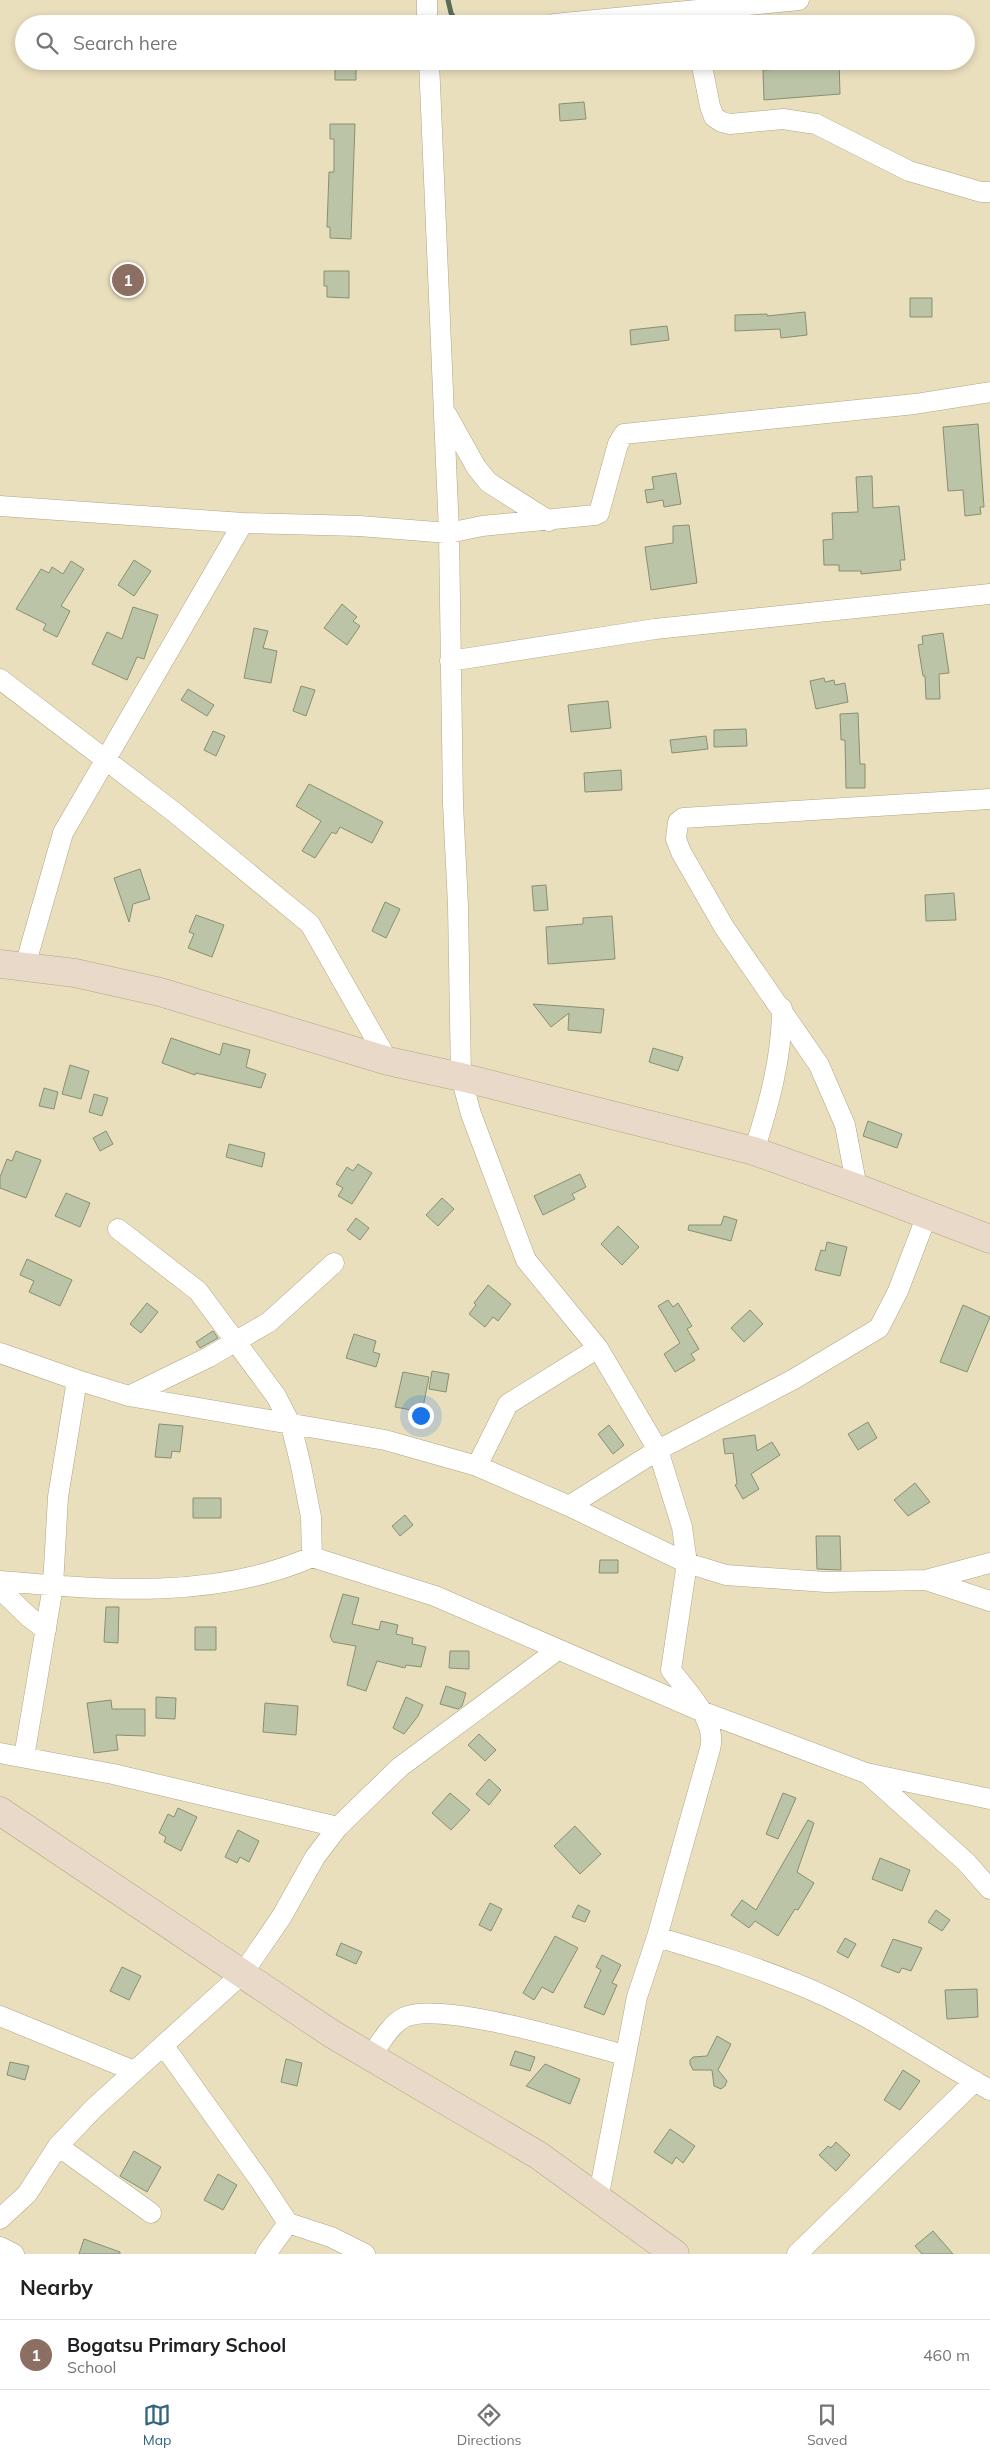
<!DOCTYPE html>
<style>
body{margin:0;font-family:Mulish,sans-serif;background:#f2f2f2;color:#202124}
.you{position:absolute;left:420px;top:1415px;width:18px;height:18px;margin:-12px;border:4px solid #fff;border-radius:50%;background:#1a73e8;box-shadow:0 0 0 8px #1a73e833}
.badge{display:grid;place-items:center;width:32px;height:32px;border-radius:50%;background:#316481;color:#fff;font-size:16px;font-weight:700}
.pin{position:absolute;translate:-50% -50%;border:2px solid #fff;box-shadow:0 1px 5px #0006}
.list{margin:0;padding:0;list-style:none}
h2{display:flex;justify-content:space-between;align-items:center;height:65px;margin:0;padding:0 20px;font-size:21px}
h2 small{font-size:16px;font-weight:400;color:#757577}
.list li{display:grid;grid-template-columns:32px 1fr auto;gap:15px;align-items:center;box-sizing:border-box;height:70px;padding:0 20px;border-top:1px solid #e0e0e0}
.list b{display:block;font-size:19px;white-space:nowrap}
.list p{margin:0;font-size:16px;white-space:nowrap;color:#757577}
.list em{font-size:16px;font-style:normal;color:#757577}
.icon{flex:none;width:28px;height:28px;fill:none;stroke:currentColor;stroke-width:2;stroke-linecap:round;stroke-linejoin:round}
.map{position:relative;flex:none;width:990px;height:2254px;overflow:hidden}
.search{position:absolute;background:#fff;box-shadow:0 2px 8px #0003;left:15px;right:15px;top:15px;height:55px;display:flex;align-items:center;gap:12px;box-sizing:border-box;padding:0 18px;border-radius:28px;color:#757577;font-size:19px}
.sheet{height:135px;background:#fff}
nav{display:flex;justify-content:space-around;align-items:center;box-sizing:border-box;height:70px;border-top:1px solid #e0e0e0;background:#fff;font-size:14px;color:#757577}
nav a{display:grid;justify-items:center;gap:2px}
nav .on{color:#316481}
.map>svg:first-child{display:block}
</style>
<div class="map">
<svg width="990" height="2254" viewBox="0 0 990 2254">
<rect width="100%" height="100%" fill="#eadfbd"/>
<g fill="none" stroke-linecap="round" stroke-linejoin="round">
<path stroke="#5a6a58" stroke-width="5" d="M448,0l3,13 7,11
M505,24l47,-5"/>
</g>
<path fill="#bbc4a6" stroke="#879071" d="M335,61h21v19h-21z
M805,61h34l1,33 -76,6 -1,-30 43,-2z
M584,102l2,17 -26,2 -1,-17z
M330,124h25l-4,115 -21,-1v-11h-3l2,-55h5v-33h-4z
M324,271h25v27l-22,-1v-11h-3z
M910,298h22v19h-22z
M805,312l2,23 -26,3 -1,-9 -45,2v-16l32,-1v2z
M667,326l2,14 -38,5 -1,-15z
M978,424l6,83h-4l1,7 -16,2 -2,-26 -15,1 -5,-64z
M676,473l5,31 -17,3 -1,-7 -16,3 -2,-13 9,-1 -2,-12z
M872,476l1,32 26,-2 6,54h-5l1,10 -40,4v-3h-22v-6h-15l-1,-25 10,-1 -1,-26 26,-1 -2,-35z
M689,525l8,58 -46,7 -6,-43 28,-4v-17z
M134,560l17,11 -17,25 -16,-11z
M71,561l13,8 -23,37 9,5 -13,26 -14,-7 3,-6 -30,-15 25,-40 8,4 3,-6 11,7z
M342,604l15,13 -4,4 7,5 -13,19 -23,-17z
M133,607l25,8 -14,44 -7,-2 -10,23 -35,-16 15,-32 15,7z
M254,628l14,3 -5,17 14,3 -6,32 -27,-5z
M943,633l6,40 -10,1 1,25h-14l-1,-23h-2l-5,-31 5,-1 -1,-8z
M824,678l1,4 9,-2 1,5 10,-2 3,19 -32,7 -6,-28z
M301,686l14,4 -9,26 -13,-5z
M188,689l26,16 -7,11 -26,-16z
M608,701l3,27 -40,4 -3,-27z
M858,713l2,51h5v24h-19l-1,-48h-4l-1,-26z
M746,729l1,17 -33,1v-17z
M213,731l12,5 -9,20 -12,-6z
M706,736l2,13 -36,4 -2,-13z
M621,770l1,20 -37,2 -1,-19z
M309,784l74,38 -11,21 -32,-16 -4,7 -4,-2 -17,26 -13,-7 19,-30 -25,-15z
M140,869l10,30 -17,5 -4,18 -15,-44z
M546,885l2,25 -14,1 -2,-25z
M954,893l2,27 -30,1 -1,-26z
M385,902l15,7 -14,29 -14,-7z
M196,915l28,10 -12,32 -24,-9 6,-14 -5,-2z
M612,916l3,43 -67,5 -2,-37 37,-3v-6z
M533,1004l71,5 -3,24 -33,-3 1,-17 -18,14z
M171,1038l49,17 3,-12 27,7 -4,17 20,7 -5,14 -65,-15 -1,2 -33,-12z
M653,1048l30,9 -5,14 -29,-9z
M70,1065l19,6 -8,28 -19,-5z
M44,1088l14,4 -4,17 -15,-3z
M94,1094l14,4 -6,18 -13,-4z
M868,1121l34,13 -5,14 -34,-12z
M106,1131l7,13 -13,7 -7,-13z
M229,1144l36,9 -3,14 -36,-10z
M16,1151l25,9 -15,38 -26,-10v-11l7,-18 5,2z
M358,1164l14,9 -20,31 -14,-8 5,-8 -7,-4 11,-17 6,4z
M580,1174l6,13 -14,7 3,5 -32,16 -9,-19z
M66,1193l24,10 -10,24 -25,-11z
M442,1198l12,11 -16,17 -12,-11z
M724,1216l13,4 -6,21 -43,-11 1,-5h32z
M356,1218l13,10 -9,12 -13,-10z
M618,1226l21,21 -17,18 -21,-21z
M827,1242l20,5 -7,29 -25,-6 6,-20 4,1z
M27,1259l45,21 -12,26 -31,-14 5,-11 -14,-6z
M488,1285l23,19 -13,17 -5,-4 -8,10 -16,-13 7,-9 -2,-2z
M668,1300l5,7 5,-4 14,23 -5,3 12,20 -8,5 4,6 -20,12 -11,-18 16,-11 -22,-37z
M147,1303l11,9 -17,21 -11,-9z
M963,1305l27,12 -23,55 -27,-10z
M750,1310l13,14 -19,18 -13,-14z
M213,1331l5,7 -18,10 -4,-6z
M354,1334l22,7 -3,11 7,2 -4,13 -30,-9z
M432,1371l17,3 -3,18 -17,-3z
M403,1372l26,5 -7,35 -27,-5z
M868,1422l9,16 -19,12 -10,-16z
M159,1424l24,2 -3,26 -8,-1 -1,7 -16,-1z
M609,1425l15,20 -11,9 -15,-20z
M755,1435l2,16 15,-9 8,13 -29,19 8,15 -16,10 -8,-14 2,-1 -4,-31 -8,1 -2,-15z
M915,1483l15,19 -22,14 -14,-16z
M193,1498h28v20h-28z
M405,1515l8,10 -13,11 -8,-10z
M816,1536h24l1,34 -24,-1z
M600,1560h18v13h-19z
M343,1594l16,4 -7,26 27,6 2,-9 17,4 -2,9 17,4 -1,6 14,3 -5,20 -15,-2 -1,3 -28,-7 -11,30 -19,-6 9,-39 -23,-4 -3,-6z
M106,1607h13l-1,36 -14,-1z
M195,1627h21v23h-21z
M450,1651h19v18l-20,-1z
M446,1686l20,7 -4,13 -4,3 -18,-5z
M156,1697l20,1 -1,21 -19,-1z
M406,1697l17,8 -5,11 -14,18 -11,-6z
M111,1700l1,9h33v27l-29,-1 2,15 -24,3 -7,-50z
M265,1703l33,3 -2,29 -33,-3z
M479,1734l17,16 -11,11 -17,-16z
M489,1779l12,11 -12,15 -13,-11z
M450,1793l20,17 -19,20 -19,-17z
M783,1793l13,5 -18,41 -12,-5z
M178,1808l19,9 -16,34 -17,-9 2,-5 -7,-4 9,-19 6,3z
M808,1820l6,3 -17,49 17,11 -16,27 -3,-1 -17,27 -23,-15 -6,7 -18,-13 11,-15 14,10z
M575,1826l26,28 -21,20 -26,-28z
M238,1830l21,11 -10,21 -9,-5 -3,6 -12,-6z
M880,1858l30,12 -8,21 -30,-12z
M490,1903l12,6 -11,22 -12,-6z
M578,1905l12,6 -5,11 -13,-5z
M936,1910l14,10 -8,11 -14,-9z
M555,1936l23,12 -25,45 -11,-6 -8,13 -11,-7z
M845,1938l11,6 -8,14 -11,-6z
M893,1939l29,9 -11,23 -9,-3 -3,5 -18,-7z
M341,1943l21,9 -6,12 -20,-9z
M602,1955l19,10 -9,18 5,2 -13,30 -20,-8 17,-37 -5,-3z
M122,1967l19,9 -12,24 -19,-9z
M977,1989l1,28 -31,2 -2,-29z
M717,2036l14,8 -13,26 9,11 -2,5 -4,3 -7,-3 -2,-16h-19l-3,-6v-4l3,-3 14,-1z
M515,2051l20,6 -5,14 -20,-6z
M286,2059l16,4 -5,23 -16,-4z
M10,2062l19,4 -4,14 -18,-5z
M545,2064l35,15 -10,25 -44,-18z
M903,2070l17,11 -20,29 -16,-10z
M670,2129l25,17 -12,17 -7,-6 -4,7 -18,-12z
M836,2142l14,13 -14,16 -17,-16 9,-9 3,2z
M134,2151l27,16 -14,25 -27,-16z
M218,2174l19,11 -14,25 -19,-10z
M933,2231l20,23h-31l-7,-8z
M84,2239l36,13v2h-41z"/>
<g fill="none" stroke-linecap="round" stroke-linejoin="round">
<g stroke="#b0a584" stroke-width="21">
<path id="street" d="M427,0v24
M554,24l245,-24
M429,61l20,472 4,271 5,101 3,172 10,37 55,146 72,88 60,102 24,77 5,36 -16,107c15,21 47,51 39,79l-53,188 -20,60 -39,202
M701,61l9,45 4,11 8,5 8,2 53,-5 33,5 93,47 72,21h9
M447,415l29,52 12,15 61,39
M0,506l243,17 116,3 90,7 33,-7 113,-11 4,-2 19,-69 6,-10 291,-30 75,-12
M450,661l205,-32 335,-35
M0,679l174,133 136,112 78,137
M25,966l38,-133 180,-310
M754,1151c15,-47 28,-93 28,-143
M857,1188l-12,-63 -26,-60 -95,-138 -43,-75 -5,-13 2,-17 5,-4 307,-19
M118,1229l80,62 78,105 15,29 10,41 10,51 1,40
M0,1353l77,27 52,16 256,44 92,26 92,40 118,57 39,12 100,7 100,-2 64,21
M129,1396l80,-39 60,-35 65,-59
M477,1466l31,-62 90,-56
M569,1506l89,-56 136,-71 85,-51 19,-37 29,-76
M926,1580l64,-17
M0,1581c104,9 213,19 312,-24l123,39 266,115 165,62 124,26
M0,1589l29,28 17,13
M0,1753l113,21 225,53
M24,1757l29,-171 5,-89 19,-117
M868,1774l98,88 24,27
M657,1937c47,14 94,28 140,47 68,27 129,70 193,106
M0,2016l134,55
M164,2046l97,136 27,41 43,14 34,17
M371,2056c9,-12 18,-30 32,-38 33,-19 180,26 221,37
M58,2146l93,67
M0,2219l27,-25 31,-48 36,-38 149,-135 39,-57 33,-59 23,-30 62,-60 156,-116
M0,2247l14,7
M266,2254l22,-31
M797,2254l178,-173"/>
</g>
<g stroke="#b0a584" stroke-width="29">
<path id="secondary" d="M0,964l75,9 85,19 228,69 73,16 293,74 103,37 133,51
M0,1811l332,223 206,121 137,99"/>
</g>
<use href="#street" stroke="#fff" stroke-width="20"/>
<use href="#secondary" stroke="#e9d9c8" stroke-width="28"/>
</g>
</svg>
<div class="you"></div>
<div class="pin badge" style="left:128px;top:280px;background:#8d6e63">1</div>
<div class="search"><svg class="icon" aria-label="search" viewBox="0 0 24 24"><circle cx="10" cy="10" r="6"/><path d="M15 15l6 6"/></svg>Search here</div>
</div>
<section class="sheet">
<h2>Nearby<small></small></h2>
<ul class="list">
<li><span class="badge" style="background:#8d6e63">1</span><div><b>Bogatsu Primary School</b><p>School</p></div><em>460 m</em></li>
</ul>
</section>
<nav>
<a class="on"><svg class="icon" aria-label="map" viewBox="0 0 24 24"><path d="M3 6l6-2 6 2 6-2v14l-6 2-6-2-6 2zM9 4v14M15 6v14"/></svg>Map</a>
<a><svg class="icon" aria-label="directions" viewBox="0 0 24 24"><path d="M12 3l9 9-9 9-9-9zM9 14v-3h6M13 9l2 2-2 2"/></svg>Directions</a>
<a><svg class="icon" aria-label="saved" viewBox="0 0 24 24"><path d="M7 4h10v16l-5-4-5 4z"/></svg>Saved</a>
</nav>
